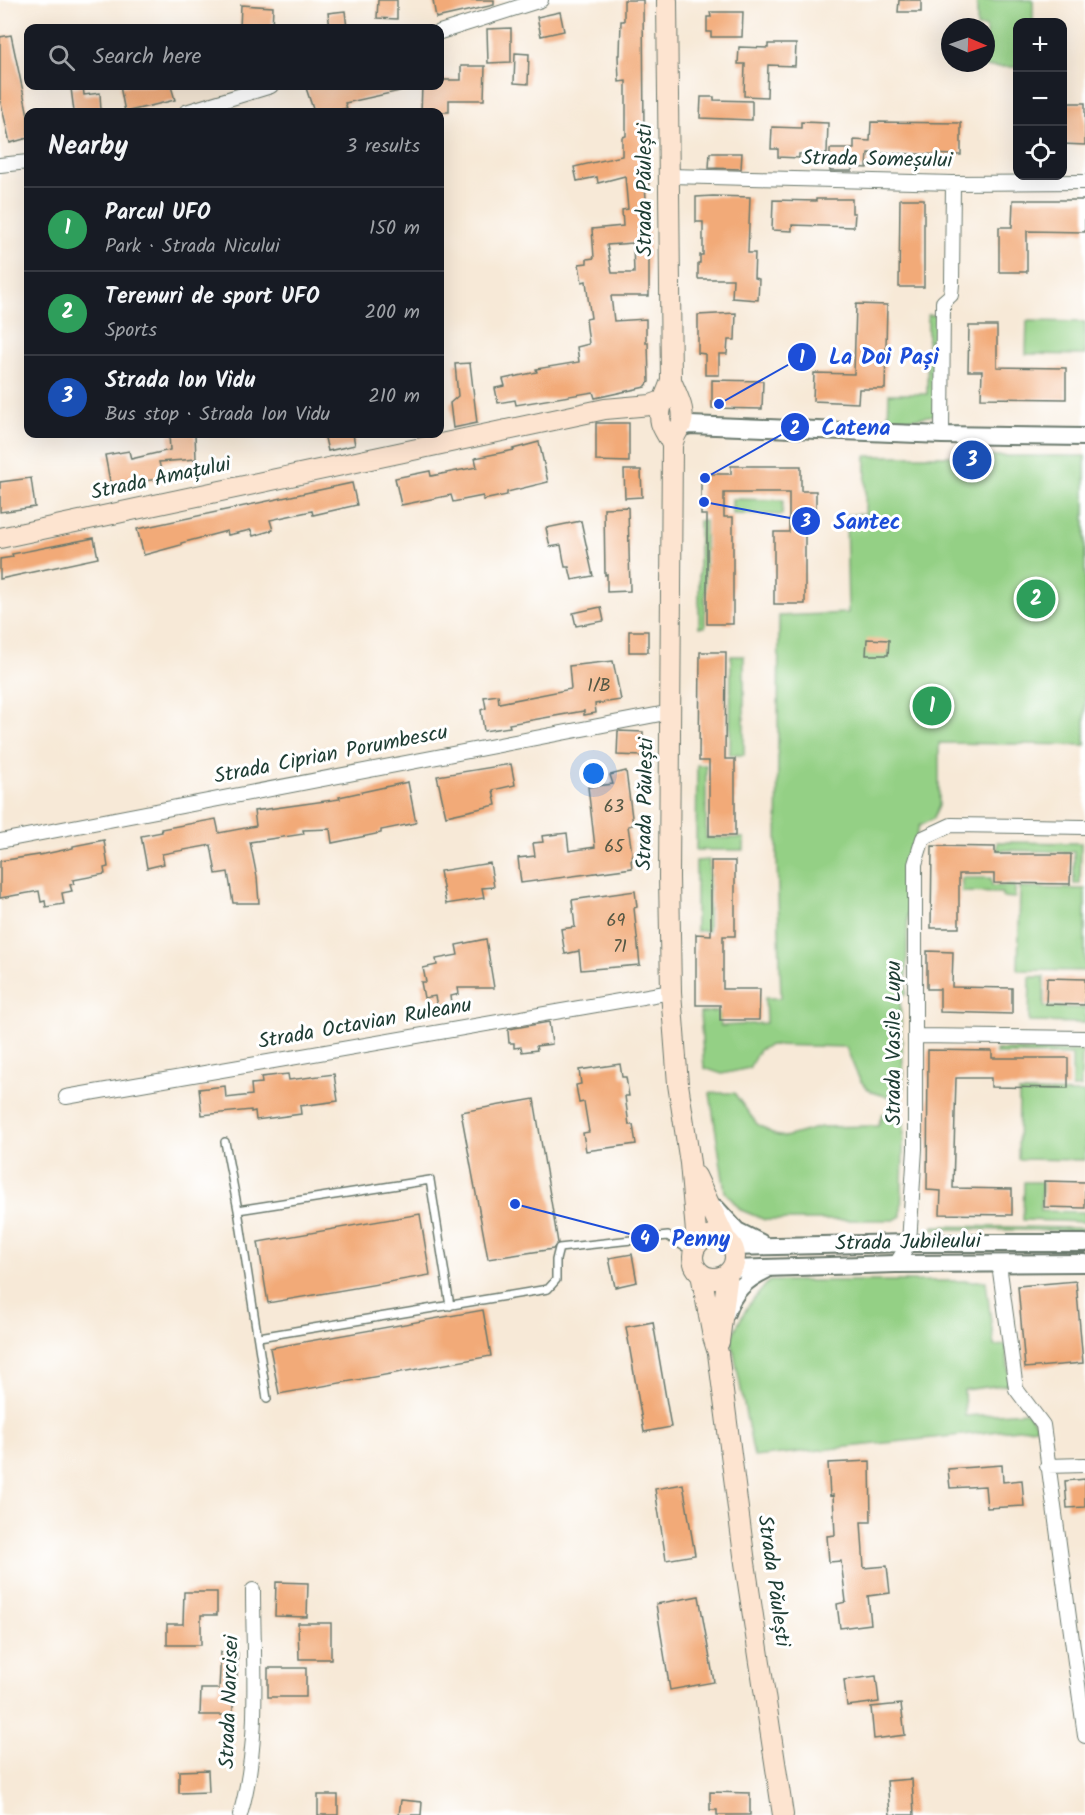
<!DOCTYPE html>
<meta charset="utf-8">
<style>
body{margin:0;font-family:Kalam,sans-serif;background:#242831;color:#f1f3f6}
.controls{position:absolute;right:18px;top:18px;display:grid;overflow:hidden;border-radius:12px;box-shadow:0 6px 24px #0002}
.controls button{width:54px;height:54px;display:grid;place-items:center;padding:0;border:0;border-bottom:2px solid #363941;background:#171b24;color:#f1f3f6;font:30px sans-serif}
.compass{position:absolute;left:941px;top:18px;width:54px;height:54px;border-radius:50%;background:#171b24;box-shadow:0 6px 24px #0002;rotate:92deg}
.you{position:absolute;left:594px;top:774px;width:21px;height:21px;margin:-15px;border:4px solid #fff;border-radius:50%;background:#1a73e8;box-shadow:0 0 0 9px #1a73e833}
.badge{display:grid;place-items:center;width:39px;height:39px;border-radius:50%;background:#7c3aed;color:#fff;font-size:20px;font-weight:700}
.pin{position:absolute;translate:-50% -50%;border:3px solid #fff;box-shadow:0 2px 6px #0006}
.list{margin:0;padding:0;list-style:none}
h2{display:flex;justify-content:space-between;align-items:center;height:78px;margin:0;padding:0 24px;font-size:26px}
h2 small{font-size:20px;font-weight:400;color:#9ea1a6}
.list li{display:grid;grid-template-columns:39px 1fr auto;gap:18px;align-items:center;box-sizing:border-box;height:84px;padding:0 24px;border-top:2px solid #363941}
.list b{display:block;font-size:22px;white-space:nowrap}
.list p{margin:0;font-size:20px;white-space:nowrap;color:#9ea1a6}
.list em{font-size:20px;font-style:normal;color:#9ea1a6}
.icon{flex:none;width:33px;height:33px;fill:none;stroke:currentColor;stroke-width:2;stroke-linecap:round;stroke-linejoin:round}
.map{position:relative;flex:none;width:1085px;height:1815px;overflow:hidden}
.search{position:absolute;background:#171b24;box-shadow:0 6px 24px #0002;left:24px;top:24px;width:420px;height:66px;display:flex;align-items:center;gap:15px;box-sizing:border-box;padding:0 21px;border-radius:12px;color:#9ea1a6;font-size:22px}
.panel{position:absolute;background:#171b24;box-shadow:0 6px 24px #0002;left:24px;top:108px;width:420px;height:330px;border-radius:12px}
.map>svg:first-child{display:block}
</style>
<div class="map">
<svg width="1085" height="1815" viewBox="0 0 1085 1815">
<rect width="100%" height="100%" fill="#fff"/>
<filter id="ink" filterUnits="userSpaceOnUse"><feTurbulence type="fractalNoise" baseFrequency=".0167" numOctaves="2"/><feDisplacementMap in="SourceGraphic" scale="12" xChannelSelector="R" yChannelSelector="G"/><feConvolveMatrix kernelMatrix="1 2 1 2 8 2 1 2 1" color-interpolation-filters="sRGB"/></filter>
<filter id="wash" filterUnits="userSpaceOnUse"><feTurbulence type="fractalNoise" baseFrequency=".008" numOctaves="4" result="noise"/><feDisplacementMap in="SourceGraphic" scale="24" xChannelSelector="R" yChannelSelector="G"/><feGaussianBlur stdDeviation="1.35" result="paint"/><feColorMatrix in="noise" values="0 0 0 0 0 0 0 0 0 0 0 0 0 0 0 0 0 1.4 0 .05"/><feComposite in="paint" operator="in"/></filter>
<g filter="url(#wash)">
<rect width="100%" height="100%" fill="#f7e9d7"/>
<path fill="#94d085" stroke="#5a865c" stroke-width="1.5" d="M977,0h56v22h-15l-1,45h-39v-4h8v-36h-9z
M928,315h11l-2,92 -3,8 -28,5h-18l1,-26h38z
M1027,321l58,1v33l-59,-1z
M866,456h219v289l-146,-2v63l-6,13 -14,7 -10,37 -3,131 -6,2 4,95 -4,5c-39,3 -41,-18 -54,-49l-76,-2 -11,5 -10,18 -27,6 -18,-6 -4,-55 18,-2 3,15 45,-3 -1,-25h16l-4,-139 2,-243 69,-3 -2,-98 19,-1z
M732,499l51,1 -1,15 -50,-1z
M699,521h6v106h-6z
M731,656h13v99h-14z
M697,765h9v73h38v12h-48z
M997,842l84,1 -1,41h-6v-32l-77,-2z
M709,860l-1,71h-12v-70z
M962,878h29l1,8h23v12l-13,-1v-4l-40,-1z
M1020,888l65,1v82l-67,-1z
M1030,977h14v30l41,1v15l-56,-1z
M996,1050l86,1 -1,37h-9v-33l-76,-1z
M1019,1092l66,1v67l-67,-1z
M710,1093h24l23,31 18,11 10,2 35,-10 58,-1 4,-12c11,-2 16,0 22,9l-3,93 -7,4h-129l-24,-10 -16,-18z
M1024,1182h18l-1,29 44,1v10l-62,-2z
M934,1226l151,2v3l-152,-2z
M769,1281h217l8,65 12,-1 4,39 -46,6 1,26 62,-4 11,15 -284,30 -23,-120 17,-31z"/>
<g id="blocks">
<path fill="#f2aa78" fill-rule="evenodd" d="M378,0h19v19l-20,-1z
M433,0h61v5l-58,13z
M624,0h19l1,134h2v25h2l1,26h-4l4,54v57h-38l3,25 32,-2v24l2,-1 1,40 -4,5 -50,11 -2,-6 -77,13 -1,-5 -17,3 -3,-15 10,-2 -2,-7 34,-7 -1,-3 43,-7 -2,-15 12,-3 -3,-25 5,-1 -3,-20 -2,-17 -4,1 -3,-18 8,-1v-4l7,-1 -2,-29 31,-3 -1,-16 6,-1 -3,-33 -27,7 -1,-6 -20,4 -3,-14 48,-11v-19l4,-1v-55l-7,1 -1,-27h2l1,-34h3zM633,243l1,30h-22l-5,-28z
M899,0h22v12h-23z
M241,5l32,2 -1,21h-32z
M345,11l2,17h-17l-2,-15z
M560,12l4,19 -23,5 -4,-19z
M710,12h33l-1,25h-31v-5h-4v-15h4z
M511,28v34l-23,1 -1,-34z
M11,35l17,80v23l-18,5 -10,-44v-62z
M768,44h28l-1,22 -27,-1 -1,32 -23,-1 1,-32h-7l1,-17 29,1z
M515,53l14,1 -1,30 -14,-1z
M461,66h24l-1,34h-35v12h-28l1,-26h18v-6h21z
M83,86l1,9 16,-2 1,19h-27l-3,-24z
M120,86h51l4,14 -50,12z
M316,86h84v5l-55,12 2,5 -15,4h-18l-8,-24z
M701,97h13v3l38,1v19l-52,-2z
M1062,103h23v42l-23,-1z
M801,122l27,1 -1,31h-28v4l-21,-1v-8h-7l1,-22 29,1z
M871,122l90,1v32l-93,-2 -1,15 -15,-1v4h-22v-22h24v-9l16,1z
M710,153h32l-1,16 -32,-1z
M713,196l37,1 -2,56h7l-1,25 5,1 -1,21 -26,-2 1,-19h-35v-16h2v-8h3v-33h-7v-25z
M816,199h36v14h3l-1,14 -62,-2v6l-20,-1 1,-30 43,1z
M900,199h24v88h-25z
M1013,200h72v32l-58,-1v41h-28v-45h13z
M856,304l31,1 -2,84h-26l-1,14 -45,-2 1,-28 40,1z
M736,313l-1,27h-7l-1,14h-8v21h-14v-21l-7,-1v-38z
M969,326h28v41l69,1v31l-85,-1 1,-27h-14z
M470,363l7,60 -24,5 -3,-25 8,-7 -3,-32z
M712,380l51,1 -1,28 -50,-1z
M596,423h33v39l-33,-1z
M169,434h26l1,25 -37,3 4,16 -52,9 -6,-32 24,-4 2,8 39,-9z
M324,434h29l2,11 -27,6z
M539,442l9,40 -41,10v3l-24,5v-4l-30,6 -2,-7 -50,10 -6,-27 35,-7 1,5 46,-9 -2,-9 39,-8 -1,-1z
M731,466h70v25h15v38h-11v75h-31v-72h15v-39h-65v24h9v107h-26v-109h-6v-41h30z
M624,470h17l1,27 -17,1z
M31,478l4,29 -35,5v-30z
M352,483l5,22 -44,10 -1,-4 -42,9 3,10 -20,6 -2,-6 -23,5 -1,-4 -46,12v2l-37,10 -7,-26z
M628,507l2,84 -23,1v-18l-2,1 -1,-67z
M581,521l12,55 -21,4 -3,-13h-4l-4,-22 -11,2 -4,-19z
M94,538l4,20 -98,21v-20l13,-2 -1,-3z
M601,607l3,14 -28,5 -3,-13z
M629,631h19v21h-19z
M867,639l22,1 -1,15h-22z
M700,652h26l-1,107h10v77h-26v-75h-10z
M613,661l8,39 -26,4 1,9 -12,2v-4l-75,13 1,3 -26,4 -3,-21 5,-2 -2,-11 14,-2 1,8 72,-14 -2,-23z
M618,731l25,1v24l-26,-1z
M511,764l4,21 -22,5 3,15 -50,11 -9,-40z
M626,771l7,54 -5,1 5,34h-2l1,8 -111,15 -3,-25 17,-2 -2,-13 10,-1 -1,-6 25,-3 2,18 26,-4 -7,-60 25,-3 -3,-9z
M408,782l8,41 -35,7v3l-49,10 -2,-14 -27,1 1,4 -54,8 7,35 2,26h-26l-5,-31 -12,2 -5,-29 -49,9 2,10 -17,4 -6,-32 21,-4 -1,-3 55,-10 3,14 37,-7 -2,-15 86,-12 -1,-2z
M104,840l4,27 -4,1 1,6 -32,6 1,4 -4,1 2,6 -10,2 2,11 -18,3 -1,-6 -4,1 -2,-11 -39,7v-37l45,-7 28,-6v-2z
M932,846l63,1v7h76l-1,30 -76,-1v-9h-35v54h-28z
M711,861h24v75h-12v53h37l-1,31h-39v-15h-24v-71l15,1z
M490,863l4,24 -12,1 2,10 -38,6 -6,-33z
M635,891l2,16 -3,1 6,57 -59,5 -2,-19 -14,3 -4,-25 14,-2 -3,-27z
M486,939l8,49h-36l1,6 -8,2 1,8 -15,2 -2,-10 -11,2 -3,-16h5l-3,-14 14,-3 -1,-6 22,-4 -2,-10z
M927,951l26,1 -1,35 60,1v26l-72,-2v-23h-13z
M1047,978l38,1v26l-39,-1z
M549,1022l3,22 -16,2 1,4 -15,2 -1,-5 -7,1v-5h-5l-1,-12 1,-2z
M928,1050l64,1v7h76v30l-77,-1v-9h-35l-3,110 59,1v26l-72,-1 1,-23 -14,-1z
M620,1064l2,13h4l3,19h-4l4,29h4l3,19 -50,7 -3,-18 6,-1 -5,-30 -5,1 -3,-18 5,-1 -2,-14z
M288,1074l1,6 45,-6 4,27 -38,5 1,8 -45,6 -1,-9 -4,1v-2l-49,5 -3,-26 26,-3 1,12 26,-3 -1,-11 11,-1 -1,-6z
M534,1099l24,144 -5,6 -65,10 -27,-147z
M1044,1181l41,1v26l-41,-1z
M420,1214l10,61 -162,28 -10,-61z
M632,1254l5,28 -22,5 -6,-29z
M1076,1281l7,82 -58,5 -7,-82z
M483,1310l8,46 -212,38 -9,-46z
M653,1322l18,105 -27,5 -18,-105z
M870,1461l1,61h-10l3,46 23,-2 3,27 -22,3 3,28 -31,4 -3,-24 9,-2 -5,-41 -12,1 -2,-26 8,-1 -2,-40 -3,1 -2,-33z
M1002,1465l1,17 19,-2 2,26 -37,2 -2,-22 -35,2 -2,-19z
M1085,1479v28l-18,1 -2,-27z
M683,1484l12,71 -29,5 -11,-71z
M276,1582l32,1 -1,34 -32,-1z
M184,1592h33v23h-16v30h-34v-21h16z
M699,1596l15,86 -44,8 -14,-86z
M298,1623h33v36h-32z
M221,1652l17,1 -1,24h-4v38h-33l1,-26h18z
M268,1668h38v29h-38z
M876,1676l3,26 -32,4 -3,-26z
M901,1704l4,31 -31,4 -3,-32z
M208,1770l1,22 -30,1v-22z
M912,1779l2,36h-24l-3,-34z
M710,1792l40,1v22h-33v-5h-7z
M318,1795h20v20h-20z
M401,1800l21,2 -1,13h-22z"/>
</g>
</g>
<g filter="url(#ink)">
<use href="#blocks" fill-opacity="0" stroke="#6b796d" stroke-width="1.5"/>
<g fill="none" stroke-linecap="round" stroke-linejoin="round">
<g stroke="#6b796d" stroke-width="10">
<path id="service" d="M225,1142l13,68 29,189
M238,1210l192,-30 20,126
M259,1337l289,-48 8,-9v-20l3,-12 109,-12 15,10 11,4"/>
</g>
<g stroke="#6b796d" stroke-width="16">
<path id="minor" d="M440,32l101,-32
M186,112l85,-26
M0,165l28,-3
M669,176l284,7 132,-1
M942,435l1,-133 8,-7 1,-11 1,-101
M0,841l671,-129
M916,1036l169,2
M66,1097l605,-105
M896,1264l13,-21 6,-94v-285l8,-26 28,-13 134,2
M999,1264l17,125 27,36 42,311
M1047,1466l38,-1
M240,1815c21,-72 13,-151 13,-225"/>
</g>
<g stroke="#6b796d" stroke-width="20">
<path id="tertiary" d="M679,428l11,-3 252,10 143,2
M716,1208l21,23 24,12
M732,1247l177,-4h176
M731,1269l165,-5 189,-1
M726,1313c8,-22 19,-33 40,-43"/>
</g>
<g stroke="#6b796d" stroke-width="22">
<path id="secondary" d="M667,0l4,380c-4,15 -14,27 -10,43 2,7 8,14 11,22
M671,380c5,14 17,32 9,47 -4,6 -6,11 -8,18l-3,432 2,115 7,92 12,79 7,81
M0,538l605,-129 46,-4 11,-4
M696,1176l30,64
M693 1257a21 21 0 1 1 42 0a21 21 0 1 1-42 0Z
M701,1274l12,63 5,16 27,210 38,252
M719,1342l9,-69"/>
</g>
<use href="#service" stroke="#fff" stroke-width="7"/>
<use href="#minor" stroke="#fff" stroke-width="14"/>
<use href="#tertiary" stroke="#fff" stroke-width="16"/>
<use href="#secondary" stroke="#fde4d0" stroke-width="20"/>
</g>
</g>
<g text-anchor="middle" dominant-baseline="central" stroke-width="6" stroke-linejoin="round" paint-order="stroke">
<g font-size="18" fill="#545845">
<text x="599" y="686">1/B</text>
<text x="614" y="807">63</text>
<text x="614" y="847">65</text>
<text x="616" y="921">69</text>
<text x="620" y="947">71</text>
</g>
<g font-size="21" fill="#1f3d34" stroke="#fff">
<text transform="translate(877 160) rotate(1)">Strada Someșului</text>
<text transform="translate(645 190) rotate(-90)">Strada Păulești</text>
<text transform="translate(161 479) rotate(-12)">Strada Amațului</text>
<text transform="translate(331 755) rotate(-11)">Strada Ciprian Porumbescu</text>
<text transform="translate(646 804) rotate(-89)">Strada Păulești</text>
<text transform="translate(365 1024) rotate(-10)">Strada Octavian Ruleanu</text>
<text transform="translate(894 1043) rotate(-90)">Strada Vasile Lupu</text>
<text transform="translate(908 1243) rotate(-1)">Strada Jubileului</text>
<text transform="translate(773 1581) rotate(82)">Strada Păulești</text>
<text transform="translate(230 1702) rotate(-88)">Strada Narcisei</text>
</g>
</g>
<path fill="none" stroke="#1d4ed8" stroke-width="2" d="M719 404L802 357M705 478L795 427M704 502L806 521M515 1204L645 1238"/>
<g fill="#1d4ed8" stroke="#fff" stroke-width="2">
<circle cx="719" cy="404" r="6"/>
<circle cx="705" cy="478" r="6"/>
<circle cx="704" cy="502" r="6"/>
<circle cx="515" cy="1204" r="6"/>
<circle cx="802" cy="357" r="15"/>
<circle cx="795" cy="427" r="15"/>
<circle cx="806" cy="521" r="15"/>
<circle cx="645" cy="1238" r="15"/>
</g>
<g font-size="18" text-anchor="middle" font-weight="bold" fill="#fff">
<text x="802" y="363">1</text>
<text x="795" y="434">2</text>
<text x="806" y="527">3</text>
<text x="645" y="1244">4</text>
</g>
<g font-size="22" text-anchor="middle" font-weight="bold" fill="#1d4ed8" stroke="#fff" stroke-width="6" stroke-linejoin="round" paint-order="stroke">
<text x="884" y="364">La Doi Pași</text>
<text x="856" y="435">Catena</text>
<text x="867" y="529">Santec</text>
<text x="701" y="1246">Penny</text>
</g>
</svg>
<div class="controls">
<button>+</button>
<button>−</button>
<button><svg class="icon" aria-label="locate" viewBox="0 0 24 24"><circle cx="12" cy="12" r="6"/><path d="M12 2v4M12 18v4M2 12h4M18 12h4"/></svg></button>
</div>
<svg class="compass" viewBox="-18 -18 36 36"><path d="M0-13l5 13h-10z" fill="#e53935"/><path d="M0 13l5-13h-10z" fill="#9ea1a6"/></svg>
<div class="you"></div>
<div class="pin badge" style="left:932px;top:706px;background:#2e9e5b">1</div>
<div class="pin badge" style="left:1036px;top:599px;background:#2e9e5b">2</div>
<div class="pin badge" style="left:972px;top:460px;background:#1a4fb4">3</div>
<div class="search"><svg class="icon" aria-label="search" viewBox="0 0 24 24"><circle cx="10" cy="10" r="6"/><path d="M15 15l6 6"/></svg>Search here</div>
<section class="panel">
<h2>Nearby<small>3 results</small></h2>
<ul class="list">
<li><span class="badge" style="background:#2e9e5b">1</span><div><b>Parcul UFO</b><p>Park · Strada Nicului</p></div><em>150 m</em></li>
<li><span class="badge" style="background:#2e9e5b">2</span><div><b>Terenuri de sport UFO</b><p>Sports</p></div><em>200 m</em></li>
<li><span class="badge" style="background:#1a4fb4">3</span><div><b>Strada Ion Vidu</b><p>Bus stop · Strada Ion Vidu</p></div><em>210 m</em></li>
</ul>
</section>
</div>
